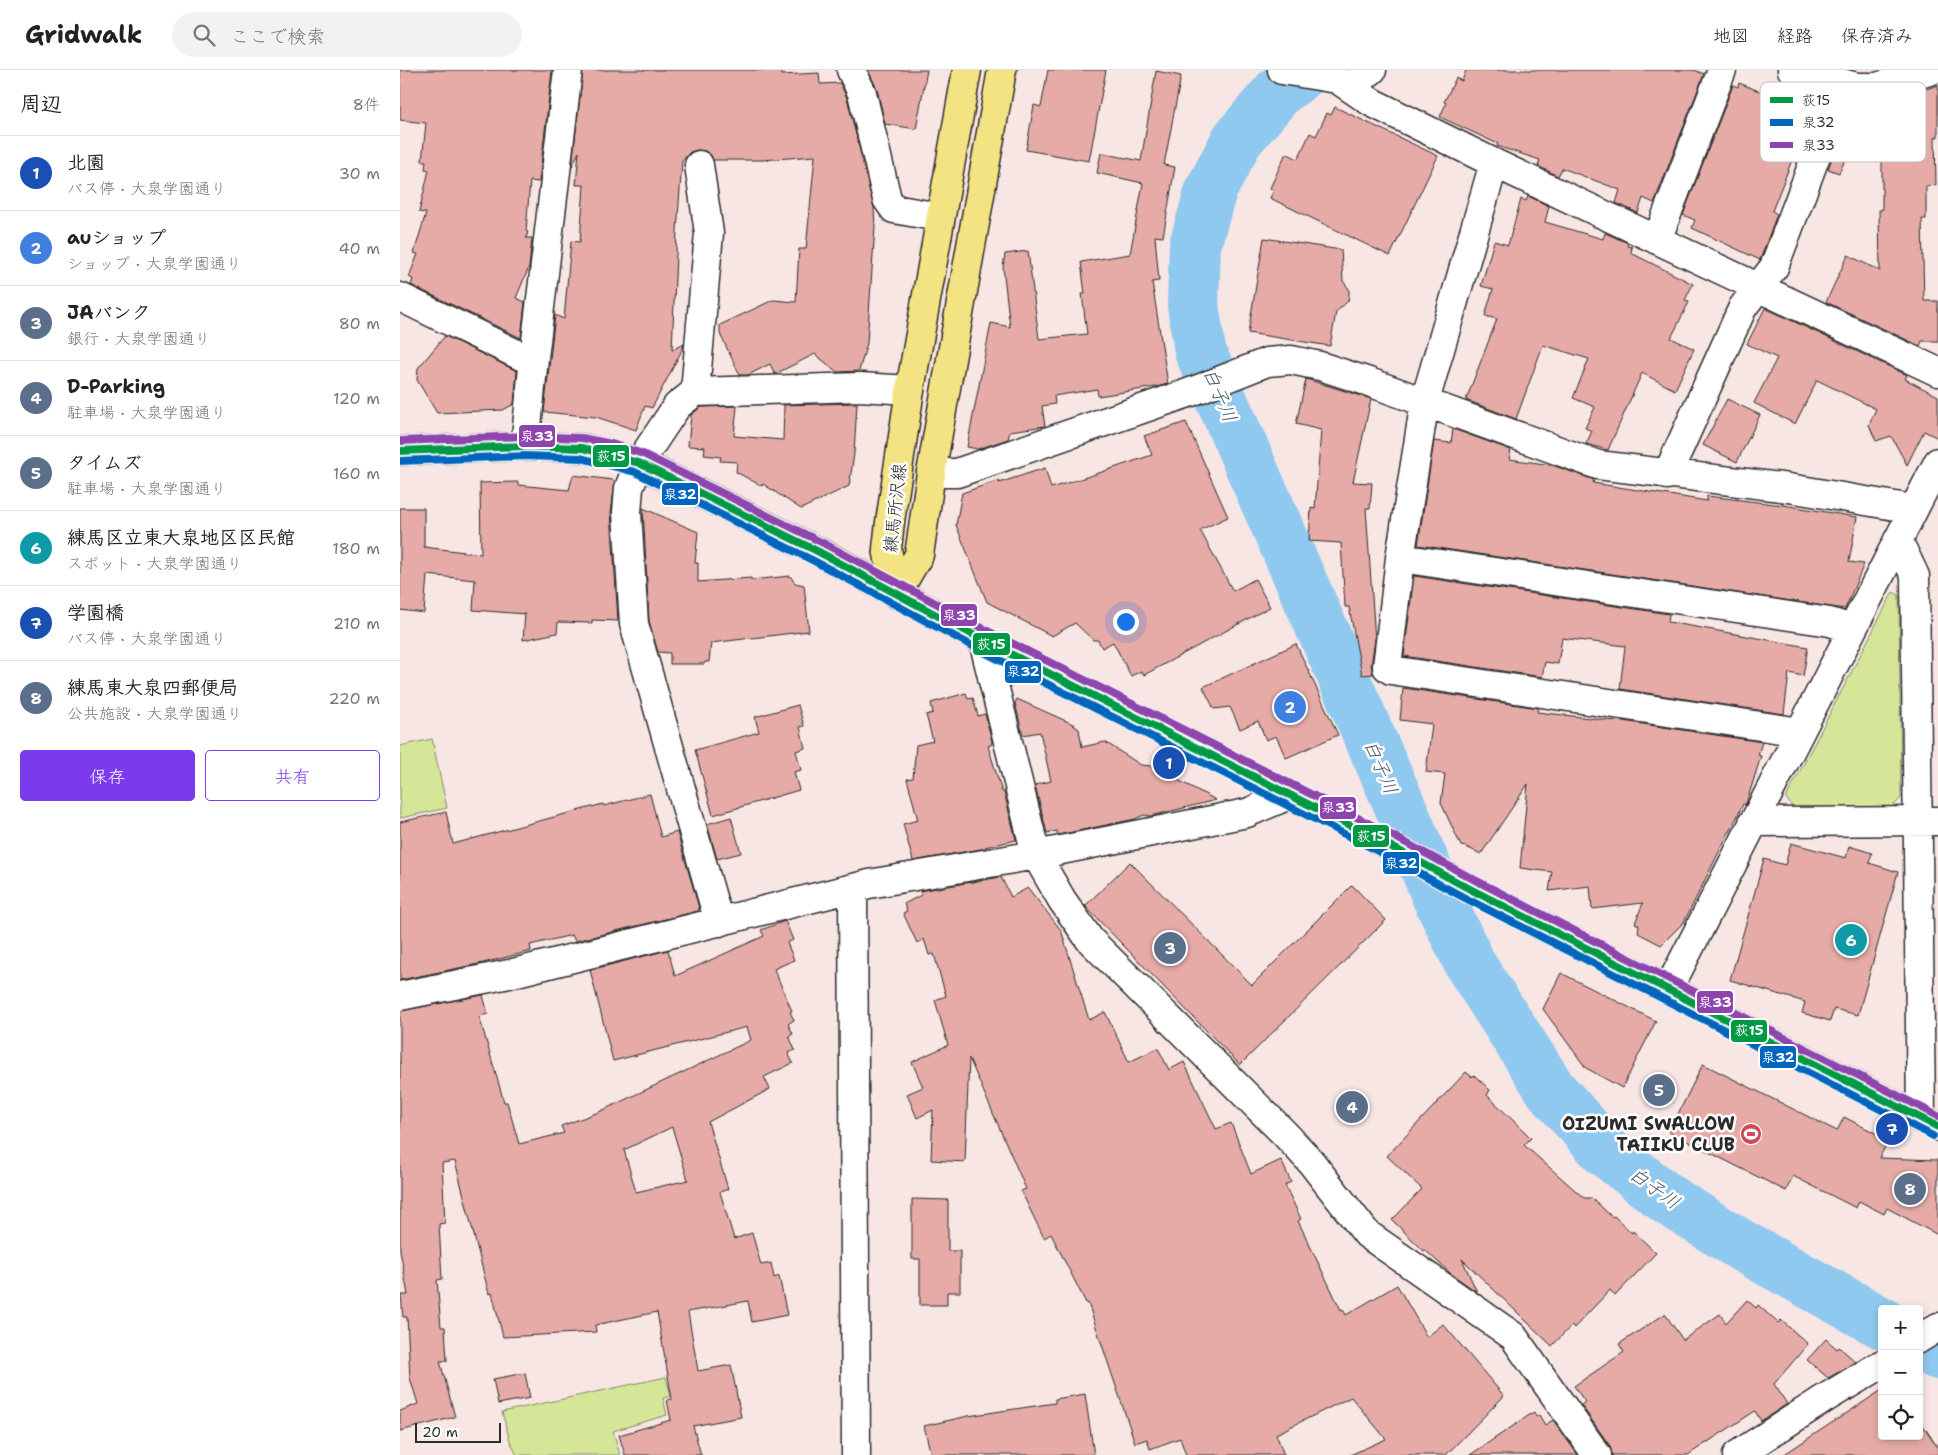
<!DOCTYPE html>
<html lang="ja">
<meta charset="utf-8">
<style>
body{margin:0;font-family:"Shantell Sans","Klee One",sans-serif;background:#f2f2f2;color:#222}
.controls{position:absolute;right:15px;bottom:15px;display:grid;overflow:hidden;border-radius:5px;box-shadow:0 2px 8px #0003}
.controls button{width:45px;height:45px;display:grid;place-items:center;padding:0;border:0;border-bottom:1px solid #e0e0e0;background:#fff;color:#222;font:25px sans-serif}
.scale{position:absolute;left:15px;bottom:12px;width:86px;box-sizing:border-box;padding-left:5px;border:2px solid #2b2b2b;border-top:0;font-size:14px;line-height:18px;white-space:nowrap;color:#2b2b2b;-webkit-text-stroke:4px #fff;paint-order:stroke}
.you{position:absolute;left:725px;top:551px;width:18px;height:18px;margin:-12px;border:4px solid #fff;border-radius:50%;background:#1a73e8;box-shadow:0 0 0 8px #1a73e833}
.badge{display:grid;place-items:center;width:32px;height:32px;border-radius:50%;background:#7c3aed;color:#fff;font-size:16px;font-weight:700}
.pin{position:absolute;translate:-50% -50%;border:2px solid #fff;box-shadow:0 1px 5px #0006}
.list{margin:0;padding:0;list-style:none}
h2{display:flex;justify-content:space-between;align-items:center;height:65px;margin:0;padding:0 20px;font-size:21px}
h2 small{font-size:16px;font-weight:400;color:#767676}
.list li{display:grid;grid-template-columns:32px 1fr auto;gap:15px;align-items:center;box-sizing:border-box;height:75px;padding:0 20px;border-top:1px solid #e0e0e0}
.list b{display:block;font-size:19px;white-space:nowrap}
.list p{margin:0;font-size:16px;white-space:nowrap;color:#767676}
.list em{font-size:16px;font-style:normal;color:#767676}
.actions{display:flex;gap:10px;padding:15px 20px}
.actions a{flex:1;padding:11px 0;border:1px solid #7c3aed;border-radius:5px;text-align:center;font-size:18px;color:#7c3aed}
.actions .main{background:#7c3aed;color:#fff}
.icon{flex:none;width:28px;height:28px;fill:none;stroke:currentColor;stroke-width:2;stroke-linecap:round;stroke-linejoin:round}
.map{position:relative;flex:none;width:1538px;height:1385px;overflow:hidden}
header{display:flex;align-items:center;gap:30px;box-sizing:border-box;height:70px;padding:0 25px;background:#fff;border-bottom:1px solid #e0e0e0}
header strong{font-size:24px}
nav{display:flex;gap:28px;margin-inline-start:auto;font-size:18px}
.search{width:350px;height:45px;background:#f2f2f2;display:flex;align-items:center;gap:12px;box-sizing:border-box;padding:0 18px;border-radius:28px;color:#767676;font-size:19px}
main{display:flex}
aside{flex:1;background:#fff}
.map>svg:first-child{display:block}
</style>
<header>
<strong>Gridwalk</strong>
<div class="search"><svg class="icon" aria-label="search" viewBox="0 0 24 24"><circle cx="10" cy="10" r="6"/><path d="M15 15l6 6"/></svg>ここで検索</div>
<nav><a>地図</a><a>経路</a><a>保存済み</a></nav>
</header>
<main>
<aside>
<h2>周辺<small>8件</small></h2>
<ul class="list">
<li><span class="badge" style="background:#1a4fb4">1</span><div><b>北園</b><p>バス停 · 大泉学園通り</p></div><em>30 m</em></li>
<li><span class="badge" style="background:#3f7fe0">2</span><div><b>auショップ</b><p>ショップ · 大泉学園通り</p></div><em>40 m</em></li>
<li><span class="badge" style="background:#5c6f8a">3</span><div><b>JAバンク</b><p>銀行 · 大泉学園通り</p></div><em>80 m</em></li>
<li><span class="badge" style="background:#5c6f8a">4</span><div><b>D-Parking</b><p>駐車場 · 大泉学園通り</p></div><em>120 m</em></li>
<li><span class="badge" style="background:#5c6f8a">5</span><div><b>タイムズ</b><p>駐車場 · 大泉学園通り</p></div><em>160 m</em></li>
<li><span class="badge" style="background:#0f9aa8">6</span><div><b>練馬区立東大泉地区区民館</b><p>スポット · 大泉学園通り</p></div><em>180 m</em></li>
<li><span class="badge" style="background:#1a4fb4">7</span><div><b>学園橋</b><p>バス停 · 大泉学園通り</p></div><em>210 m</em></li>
<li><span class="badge" style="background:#5c6f8a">8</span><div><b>練馬東大泉四郵便局</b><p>公共施設 · 大泉学園通り</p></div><em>220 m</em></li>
</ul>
<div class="actions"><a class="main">保存</a><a>共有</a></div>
</aside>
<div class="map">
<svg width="1538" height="1385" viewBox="0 0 1538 1385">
<rect width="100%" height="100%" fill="#f8e6e5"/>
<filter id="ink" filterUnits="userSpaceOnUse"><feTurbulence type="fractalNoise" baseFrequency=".02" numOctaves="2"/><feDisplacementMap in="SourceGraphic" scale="10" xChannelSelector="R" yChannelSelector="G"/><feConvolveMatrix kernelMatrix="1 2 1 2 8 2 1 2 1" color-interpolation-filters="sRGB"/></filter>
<g filter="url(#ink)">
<path fill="#d6e699" stroke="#808862" d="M1493,522l6,3 2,203 -11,11 -97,-1 -7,-10z
M32,669l15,69 -47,10v-72z
M266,1307l5,19 -8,2 4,17 -54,16 7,24h-103l-7,-14 -8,-29z"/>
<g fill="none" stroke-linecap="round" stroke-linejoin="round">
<path stroke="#8fc9ef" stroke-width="52" d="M907,0l-28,21 -42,49 -26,50 -16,55 -2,60 7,46 200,455 37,89 34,71 80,124 54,61 65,50 74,46 138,76
M1519,1274l19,10"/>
</g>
<path fill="#e6aba7" stroke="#2b2b2b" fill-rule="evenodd" d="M0,0h152l-13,112 -9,-1 -4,50 2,1 -2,6h6l-3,29 -13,31 9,4 -4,36 -110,-53 2,-6 -4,-2 9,-23 -4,-1 12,-40 -7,-1 10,-42 -4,-1 1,-8h-4l4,-38 -26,-3z
M183,0h199v5l37,-2 1,11 20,-1 7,15 27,110 1,18 -8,117 -8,28 -22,1 -22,-18 -40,20 -5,-10 -22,11h-8l-20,-41v-9l53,-25 23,2 3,-53h7l9,-93 -53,4h-49l-2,-5 -6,-4 -8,-1 -7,2 -8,9 -5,70 -5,119 12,-6 -1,4 -31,60 -7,-2 -9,24 -40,-13 -52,-5 11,-97 9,4 7,-78 9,1 4,-57h-8l3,-33 -7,14z
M468,0h59l-11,59 -31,-5 -8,-35z
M648,0h58l-17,91 -63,-11 8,-45 7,2z
M1066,0h228l10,4 -50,129 -11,-5 -5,15 -22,-10 4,-13 -58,-22 -4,8 -20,-10 2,-6 -43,-14 1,-2 -58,-27 6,-14 -2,-1 12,-24 6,3z
M756,1l25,5 -17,89 11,2 -12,70 -8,-1 4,45 -7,1 16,102 -12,3 -58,9 -1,-7 -43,7 1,8 -13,2 3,20 -35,5 -2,8 -30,10 -11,-2 24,-124 19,4 -7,-60 2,-13 23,-3 11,88 48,-5 -5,-40h3l-4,-32 49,-8 13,-71 -46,-10 4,-20 40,8z
M1339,13l45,18 6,-15 32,11 -25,65 -5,-2 -20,51 5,3 -17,46 -68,-32 3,-8 -12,-5 50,-130 5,2z
M1538,15v52h-3l1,48 -10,1v33h-4l2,82h14v40h-16l-2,5 -94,-44 22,-47 32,16 -1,-61h3v-98l13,6 2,-19z
M935,37l103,49 -48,100 -120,-58 4,-8 -4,-2 16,-35 12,6 12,-26 6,3 11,-23 4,2z
M1450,38l16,7 -27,58 -11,-4z
M1128,126l21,10 -4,16 58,17 2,-6 23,10 -1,3 5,1 -1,6 62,31 -8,16 4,2 -18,36 23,11 -19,41 -33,-17 -34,77 -22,-6 6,-13 -7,-3 10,-21 -22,-9 16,-39 -46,-14 -27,74 -50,-19 31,-81 -12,-3 8,-27 -12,-3 13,-45 14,4 13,-46 5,2z
M864,168l77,12 2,31 6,8v6l-1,6 -12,11 -6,34 -82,-13z
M1365,238l142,67 -2,4 33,17v42l-14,-7 -17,34 -16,-29 -15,5 -7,-16 7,-16 -59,-29 -22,44 -41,-21 23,-45 -30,-14z
M45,266l72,35 -3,33 -11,6 -66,3 -20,-33 1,-12z
M906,309l65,20 -18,83 19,1 -2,25h-4l9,132 -4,25 2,9 -11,1 -13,-68h-4l-4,-64 -32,-2 2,-33 4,1 6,-79 -25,-6z
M1327,329l33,16 -23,47 -34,-17z
M457,333l-3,51 -5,32 -48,23 -38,-25 -1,2 -26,-14 1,-10 -17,-1 1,-4 -17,-2 1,-8 -17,-1 3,-31 10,-8 36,-1 -3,30 49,4 1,-35z
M786,352l42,95 -28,13 33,61 22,-12 15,28 -126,68 -3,-4 -10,5 -18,-34 -11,6 -4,-8h-5l-18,-17 -23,13 -65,-34 -31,-77 6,-32 38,-13 -1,3 46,-15 6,20 48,-15 53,-18 -8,-19z
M1053,359l58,21 -2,9 43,6 42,15 -1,3 114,18v-5l76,9 74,12 -8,45 15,2 -19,45 -427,-64 16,-104 17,2z
M173,405l40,5 2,2 -4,31 7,108 -26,-1v3l-34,-1 -1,11 -34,7 2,-26 -52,-4 2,-30 -48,-5 -3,38 -24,-3v-102h24v39l57,7 -1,-71 38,-1v3l51,5z
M243,438l55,24 -3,31h3v19l53,-4v2l39,-4 5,7 9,2 5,46 -98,12 -2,19h-4l-1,2h-34v-11l-12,-1 -9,-31z
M1014,506l255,38 -1,8 140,25 -5,29 -14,-3 -5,41 -164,-25 5,-43 -63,-8 -4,26 -13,-2 -3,15 -138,-21z
M896,574l42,91 -52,23 -10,-22 -10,4 -8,-19 -18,8 -10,-22 -16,2 -11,-22z
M1003,618l135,20 -1,4 79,9v-1l146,22 -4,13 3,1 -14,45 -2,4 -2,-1 -13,28h-1l-45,90 -23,23 -23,-12 1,-8 -4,-2 8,-20 -51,6 -2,-23 -41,5 3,-19 -32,-4 8,-84 -47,70 -15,-7 -5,-1 -20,-43 4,-29 -19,-2 6,-48 -32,-4z
M566,623l2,6 5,-1 5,18 7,-2 7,27 -1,4 -3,1 14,46h2l12,48 -31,7 1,1 -73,13 -10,-37 15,-4 -11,-41 6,-1 3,-33 17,-4 -7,-26 7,-2 -2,-10z
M617,629l58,26h-2l6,4 3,18 23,-5 36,23 10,1 65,34 -65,16 -7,-1 -9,4 -77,16 -1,-4 -10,2 -12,-48 16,-4 -11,-49 -17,3 -8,-32z
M398,635l6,21 -4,1 5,21 -9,3 5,19 -7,2 5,18 -86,25 -18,-65 64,-18 -4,-15z
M250,724l11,43 16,-5 22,76 -1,3 -123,30 -3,-6 -42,10 1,6 -48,12 -83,17v-158l46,-10 7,32 150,-40 1,2z
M331,747l10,36 -24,6 -10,-35z
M1391,773l55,15 3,-12 23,7 -3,10 29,9 -40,143 -24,-6 -4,12 -28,-8 3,-11 -75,-22 34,-121 21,6z
M730,792l122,123 100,-100 34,35 -146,145 -155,-159z
M601,807l10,20 17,-9 33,42 28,90 16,-8 24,50 29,-14 11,22 15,-8 32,67 15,-6 20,51 30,-14 10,22 -6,3 16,34 -3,2 43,89 2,-1 3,6 51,-30 30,52 16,-13 61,72 -58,59h-96l36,-16 -35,-42 -75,37 8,21h-98l-6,-17 -30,11 -3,-10 -12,4 -47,-140h-2l-35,-69 -7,4 -23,-47 5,-2 -57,-131 -4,104 -34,-2 2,-50 -16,8 -10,-24 16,-7 -11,-25 36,-17 -13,-45 11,-4 -12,-42 -5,1 -5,-16 -7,4 -14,-30 4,-2 -3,-7 17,-9 -1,-4z
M385,851l8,19 -6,3 7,17 -20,9 18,42 -2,1 4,8 -6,4 5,10 -4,2 6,14 -7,3 5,10 -29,14 6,12 -62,33 20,67 -8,3 14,47 18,-6 9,32 10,-2 3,15 5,-2 8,39 -35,7 -4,-21 -60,11 10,59 33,-6 10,52 -48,9 8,29h-76l-6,-20 52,-15 -4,-20 5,-1 -15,-87 -62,13 1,7 -93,5 -11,-44 -3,1 -34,-133 -13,2 3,60 -6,1 3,55 -5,1 4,47h4l2,34h-7l15,56 -55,14v-20l18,-7 -8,-26 -3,-61h-4l-2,-22h7l-8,-45v-239l83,-16 5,19 -9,2 25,86h3l12,42 45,-11 -3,-7 38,-14 152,-72 -4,-13 -134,34 -23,-91 78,-20 7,26 89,-40 -3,-6zM272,1057l16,53 -52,12 -12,-42z
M1161,903l95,48 -34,67 -36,-20 -43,-59z
M1303,994l134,67 7,-14 45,23 -10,18 59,2v75l-51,-27 -3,6 -25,-13 -3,7 -63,-32 -7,15 -117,-59z
M1066,1002l6,5 2,-2 16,15 -3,5 44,43 -7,7 60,53h8l20,19 2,-1 18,17 1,-2 23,22 -41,43 -5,-6 -36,38 -2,-3 -20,21 -90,-87 15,33 -27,-19 -25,-23 -1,1 -32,-31 30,-31 -35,-33z
M512,1129l36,1v51h12v41h-13v13h-27v-46h-8z
M1347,1230l9,8 2,-3 20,18 3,-3 27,24 -34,40 13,20 -26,17 -6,-10 -67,44h-76l-2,-9 -29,-41 4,-3 -11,-16 50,-34 -5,-8 46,-30 18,26 37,-26 6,9z
M1426,1269l11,10 2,-2 17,15 -28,16 -21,-18z
M125,1303l5,25 -32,6 -5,-25z
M1482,1320v46h37v-17l19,29v7h-155z
M685,1324l9,61h-163l-7,-29 44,-10 87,-13v-4z
M1134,1342l2,5 3,-2 6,10 8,-5 25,35h-108z"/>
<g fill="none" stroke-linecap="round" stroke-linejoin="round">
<g stroke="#2b2b2b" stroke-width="31">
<path id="minor" d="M451,0l11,23 25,106 7,10 45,8
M882,0l55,9 34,23 123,61 444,209
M1392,0l65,17h20l55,-17
M950,17l22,-17
M1094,93l-69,238 -25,157 -13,109 4,3 409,62
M299,95l10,68 -14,159 -18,14 -38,57 -10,25 -2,24 7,112 85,298
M1257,170l65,-170
M0,227l121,59 13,2 34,-288
M295,322l165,-5 50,3
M125,376l9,-88
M0,381l125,-5 29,1 28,1 28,6 29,9 180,89 164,88 392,198 95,51 468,238
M531,403h26l234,-81 76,-30 24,-2 29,6 49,16 229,83 191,23 124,21
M1267,405l76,-168 31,-40 69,-183
M1498,470l17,36 6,543
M1000,488l430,64 22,7
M583,570l53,215 26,45 28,40 195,194 26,28 56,72 146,102 84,119
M1353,752l185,-1
M453,818l3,567
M1268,920l270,-528
M0,926l109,-22 360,-90 167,-29 211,-42 42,-18
M1519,1269l19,-12
M1337,1385l90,-58 55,-33"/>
</g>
<g stroke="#2b2b2b" stroke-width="31">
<path id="major" d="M496,524l23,-39 12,-82 71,-403
M496,524l-9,-45 3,-27 20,-132 57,-320"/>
</g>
<use href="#minor" stroke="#fff" stroke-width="28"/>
<use href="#major" stroke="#f4e382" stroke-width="28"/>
<g stroke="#fff" stroke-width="11">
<path id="bus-1" d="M0,381l125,-5 57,2 57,15 180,89 164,88 392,198 95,51 468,238"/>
</g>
<g stroke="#fff" stroke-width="11">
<path id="bus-2" d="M0,391l125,-5 56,2 54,14 179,89 164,88 392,198 95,51 468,238"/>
</g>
<g stroke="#fff" stroke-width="11">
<path id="bus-3" d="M0,371l125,-5 57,2 30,6 31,10 180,89 165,88 392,198 95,51 463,236"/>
</g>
<use href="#bus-1" stroke="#094" stroke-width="8"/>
<use href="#bus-2" stroke="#0065bd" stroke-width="8"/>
<use href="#bus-3" stroke="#8e44ad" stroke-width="8"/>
</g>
</g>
<defs>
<g id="stadium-disc" transform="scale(1.125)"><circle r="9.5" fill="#d1495b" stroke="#fff"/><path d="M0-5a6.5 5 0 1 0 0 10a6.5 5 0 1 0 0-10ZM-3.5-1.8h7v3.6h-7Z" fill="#fff"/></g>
</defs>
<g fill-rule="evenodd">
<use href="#stadium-disc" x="1351" y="1064"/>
</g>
<g text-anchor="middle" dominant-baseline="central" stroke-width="5" stroke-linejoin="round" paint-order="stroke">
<g font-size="18" fill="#2b2b2b" stroke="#fff">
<text transform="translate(495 438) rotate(-84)">練馬所沢線</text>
</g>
<g font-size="18" font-weight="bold" fill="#2b2b2b" stroke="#fff" text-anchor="end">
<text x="1335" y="1054">OIZUMI SWALLOW<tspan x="1335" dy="21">TAIIKU CLUB</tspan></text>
</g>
<g font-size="19" font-style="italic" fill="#495a66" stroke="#fff">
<text transform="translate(820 325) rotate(67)">白子川</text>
<text transform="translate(981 697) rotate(67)">白子川</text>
<text transform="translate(1255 1118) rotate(36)">白子川</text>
</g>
</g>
<rect x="1360" y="12" width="166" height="80" rx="8" fill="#fff" stroke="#bfbfbf" stroke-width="1"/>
<rect x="1370" y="27" width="23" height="6" fill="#094"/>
<rect x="1370" y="49" width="23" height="7" fill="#0065bd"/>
<rect x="1370" y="72" width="23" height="6" fill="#8e44ad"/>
<g font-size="14" fill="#2b2b2b">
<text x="1402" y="35">荻15</text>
<text x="1402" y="57">泉32</text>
<text x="1402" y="80">泉33</text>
</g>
<g stroke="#fff" stroke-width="2">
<rect x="118" y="354" width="38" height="24" rx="5" fill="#8e44ad"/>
<rect x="192" y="374" width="38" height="24" rx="5" fill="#094"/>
<rect x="261" y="412" width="38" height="24" rx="5" fill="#0065bd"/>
<rect x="540" y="533" width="38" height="24" rx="5" fill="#8e44ad"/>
<rect x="572" y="562" width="39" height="24" rx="5" fill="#094"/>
<rect x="604" y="590" width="38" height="24" rx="5" fill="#0065bd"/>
<rect x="919" y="726" width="38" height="24" rx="5" fill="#8e44ad"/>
<rect x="952" y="754" width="38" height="24" rx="5" fill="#094"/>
<rect x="982" y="781" width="38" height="24" rx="5" fill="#0065bd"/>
<rect x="1296" y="920" width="38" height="24" rx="5" fill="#8e44ad"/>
<rect x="1330" y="949" width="38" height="24" rx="5" fill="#094"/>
<rect x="1359" y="975" width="38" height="24" rx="5" fill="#0065bd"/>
</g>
<g font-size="14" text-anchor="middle" font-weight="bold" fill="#fff">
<text x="137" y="371">泉33</text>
<text x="211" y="391">荻15</text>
<text x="280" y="429">泉32</text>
<text x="559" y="550">泉33</text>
<text x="591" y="579">荻15</text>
<text x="623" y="606">泉32</text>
<text x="938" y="742">泉33</text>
<text x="971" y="771">荻15</text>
<text x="1001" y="798">泉32</text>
<text x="1315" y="937">泉33</text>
<text x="1349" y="965">荻15</text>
<text x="1378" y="992">泉32</text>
</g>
</svg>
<div class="controls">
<button>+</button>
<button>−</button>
<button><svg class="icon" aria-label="locate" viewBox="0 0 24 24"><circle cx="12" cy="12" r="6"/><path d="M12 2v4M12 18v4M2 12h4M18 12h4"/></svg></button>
</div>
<div class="scale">20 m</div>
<div class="you"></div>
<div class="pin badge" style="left:769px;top:693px;background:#1a4fb4">1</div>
<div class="pin badge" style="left:890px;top:637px;background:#3f7fe0">2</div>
<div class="pin badge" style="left:770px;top:878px;background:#5c6f8a">3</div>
<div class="pin badge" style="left:952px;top:1037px;background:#5c6f8a">4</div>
<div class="pin badge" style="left:1259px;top:1020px;background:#5c6f8a">5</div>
<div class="pin badge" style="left:1451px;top:870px;background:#0f9aa8">6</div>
<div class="pin badge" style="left:1492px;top:1059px;background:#1a4fb4">7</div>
<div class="pin badge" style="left:1510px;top:1119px;background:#5c6f8a">8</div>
</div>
</main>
